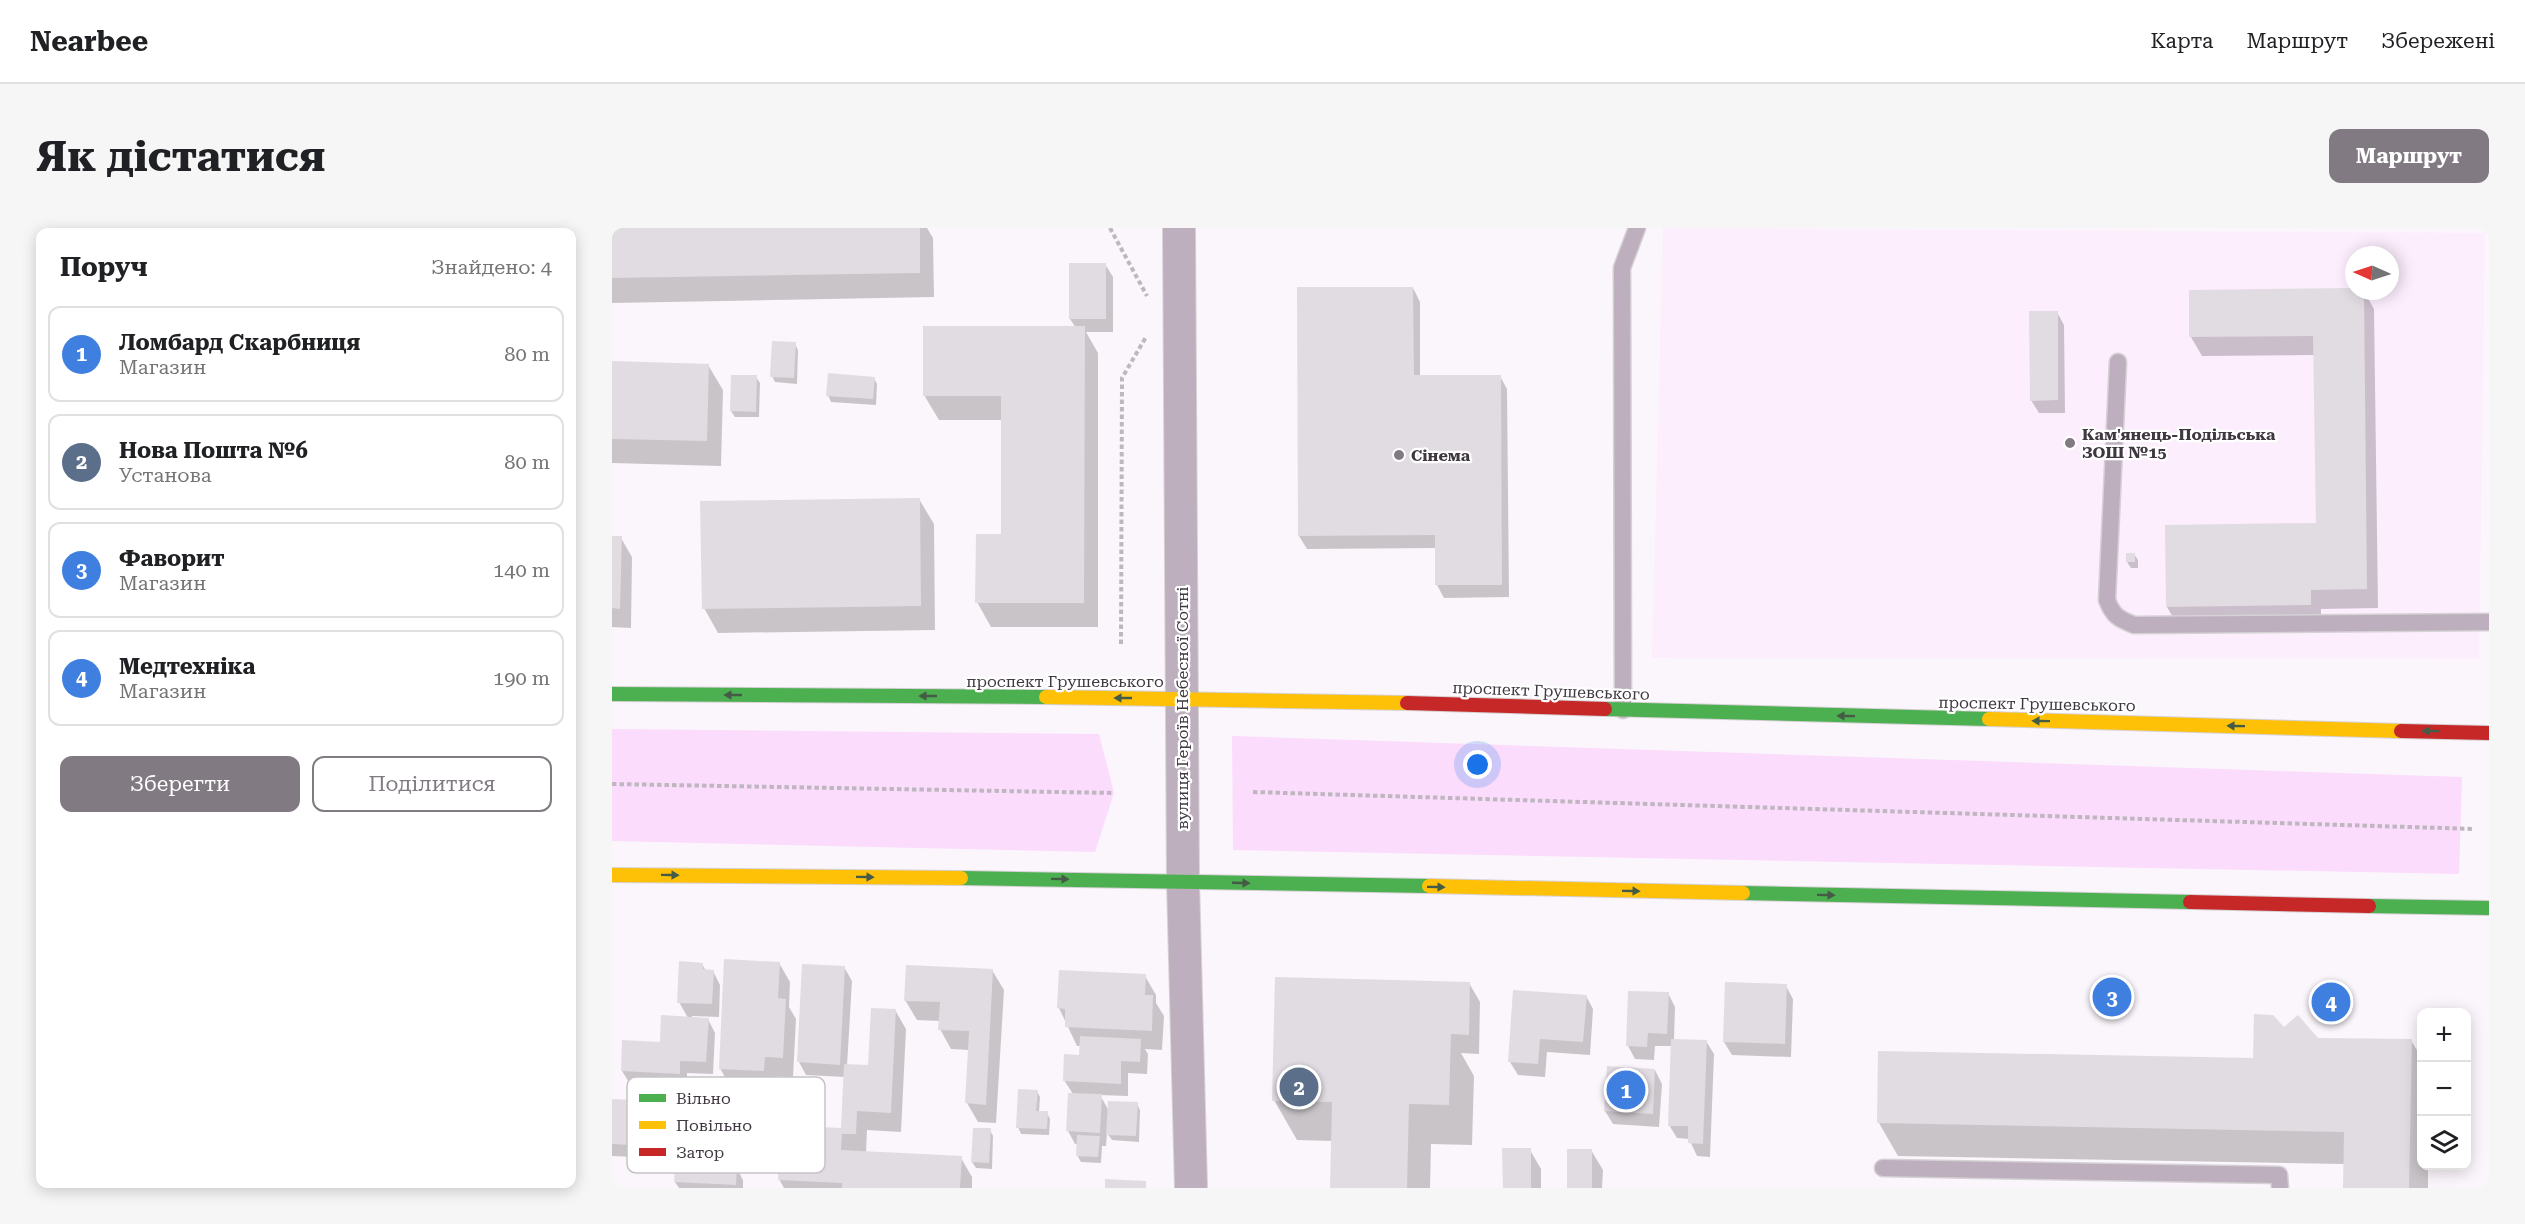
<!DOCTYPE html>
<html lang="uk">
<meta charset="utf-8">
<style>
body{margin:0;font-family:"Roboto Serif",serif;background:#f6f6f6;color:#202124}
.controls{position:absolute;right:18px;bottom:18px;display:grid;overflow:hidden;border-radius:12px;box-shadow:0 3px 15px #0003}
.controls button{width:54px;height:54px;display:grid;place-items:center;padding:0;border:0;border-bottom:2px solid #e0e0e0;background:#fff;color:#202124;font:30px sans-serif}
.compass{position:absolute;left:1733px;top:18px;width:54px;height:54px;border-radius:50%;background:#fff;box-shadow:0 3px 15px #0003;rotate:273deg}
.you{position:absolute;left:866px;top:537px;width:21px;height:21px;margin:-15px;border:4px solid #fff;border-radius:50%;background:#1a73e8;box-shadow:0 0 0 9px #1a73e833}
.badge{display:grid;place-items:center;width:39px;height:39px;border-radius:50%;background:#817a82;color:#fff;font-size:20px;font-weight:700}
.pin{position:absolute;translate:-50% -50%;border:3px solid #fff;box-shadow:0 2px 6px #0006}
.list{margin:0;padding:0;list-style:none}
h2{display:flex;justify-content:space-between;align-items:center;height:78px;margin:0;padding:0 24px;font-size:26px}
h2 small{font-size:20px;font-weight:400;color:#757577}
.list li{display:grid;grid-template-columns:39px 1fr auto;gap:18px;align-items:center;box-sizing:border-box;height:96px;margin:0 12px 12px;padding:0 12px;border:2px solid #e0e0e0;border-radius:12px}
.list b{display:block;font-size:22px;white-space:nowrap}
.list p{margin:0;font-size:20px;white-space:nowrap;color:#757577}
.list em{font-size:20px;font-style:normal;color:#757577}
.actions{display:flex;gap:12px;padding:18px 24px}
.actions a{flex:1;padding:14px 0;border:2px solid #817a82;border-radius:12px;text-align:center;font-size:21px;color:#817a82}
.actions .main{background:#817a82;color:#fff}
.icon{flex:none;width:33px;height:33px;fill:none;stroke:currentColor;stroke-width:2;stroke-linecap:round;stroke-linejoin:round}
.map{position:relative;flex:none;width:1877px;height:960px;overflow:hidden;border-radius:12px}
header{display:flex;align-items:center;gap:36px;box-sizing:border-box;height:84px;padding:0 30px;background:#fff;border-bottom:2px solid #e0e0e0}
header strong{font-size:28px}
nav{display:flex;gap:33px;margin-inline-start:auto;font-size:21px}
.intro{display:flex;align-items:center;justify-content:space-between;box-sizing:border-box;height:144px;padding:0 36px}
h1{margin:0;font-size:42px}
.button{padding:15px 27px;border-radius:12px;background:#817a82;color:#fff;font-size:21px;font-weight:700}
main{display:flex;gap:36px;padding:0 36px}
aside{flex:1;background:#fff;border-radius:12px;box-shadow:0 3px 15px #0003}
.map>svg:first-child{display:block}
</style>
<header>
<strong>Nearbee</strong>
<nav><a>Карта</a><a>Маршрут</a><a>Збережені</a></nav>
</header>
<div class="intro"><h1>Як дістатися</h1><a class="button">Маршрут</a></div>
<main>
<aside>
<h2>Поруч<small>Знайдено: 4</small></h2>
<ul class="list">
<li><span class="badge" style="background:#3f7fe0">1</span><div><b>Ломбард Скарбниця</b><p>Магазин</p></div><em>80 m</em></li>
<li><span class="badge" style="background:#5c6f8a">2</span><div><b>Нова Пошта №6</b><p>Установа</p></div><em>80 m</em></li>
<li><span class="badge" style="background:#3f7fe0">3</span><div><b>Фаворит</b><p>Магазин</p></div><em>140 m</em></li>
<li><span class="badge" style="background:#3f7fe0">4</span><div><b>Медтехніка</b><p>Магазин</p></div><em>190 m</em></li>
</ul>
<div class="actions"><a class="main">Зберегти</a><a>Поділитися</a></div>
</aside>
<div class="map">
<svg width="1877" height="960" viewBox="0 0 1877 960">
<rect width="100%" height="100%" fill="#fbf6fb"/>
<path fill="#fceefd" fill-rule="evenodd" d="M1051,0l822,5 -6,426 -827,-1zM1742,27h36v36h-36z"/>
<path fill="#fbdcfd" d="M0,501l487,5 15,59 -19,59 -483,-11z
M620,508l1230,41 -3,97 -1226,-24z"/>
<path fill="#0003" d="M0,0h315l6,10 1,59 -322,6z
M493,36l8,13v55h-27l12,21v274h-107l-14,-25 25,-66v-116h-63l-15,-25 152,-67 -6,-9z
M801,60l7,14v75l80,-1 7,13 2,208 -65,1 -7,-13v-37l-130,1 -8,-13z
M1742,61l10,2 10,18 4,299 -57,1v15l-143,2 -11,-19 150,-83 -2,-169 -113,1 -11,-19 -1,-45z
M1445,84l7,13 1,88h-26l-8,-13z
M183,116l3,6 -1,34 -22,-2 -3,-6z
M0,135l96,2 15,25 -2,76 -109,-3z
M144,149l4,6 -1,34h-24l-4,-6z
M262,150l3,6 -1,21 -45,-3 -3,-7z
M307,271l15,25 1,106 -217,3 -14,-25z
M0,310h9l11,19 -1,71 -19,-1z
M1522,326l4,6v8h-7l-4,-6z
M167,735l11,19 -1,25 7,12 -3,58 -18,-1 -1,14 -43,-2 -11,-20z
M90,736l4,7h7l7,14 -1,32 -27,-1v3h16l7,14 -2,41 -26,-1v14l-57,-3 -8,-13 39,-28 27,-25 -9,-16z
M232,739l8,14 -5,85 22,1 26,-57 11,19 -5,103 -34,-2 -1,23 95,5 11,19v11h-188l-5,-9 64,-49 2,-53 -39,-2 -7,-13z
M380,742l12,20 -8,133 -18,-1 -11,-19 2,-53 -18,-1 -11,-20v-8l-23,-1 -12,-20z
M533,748l11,19v8l8,13 -2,34 -17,-1 3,5 -1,20 -19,-1v23l-28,-1 9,16 28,-7 3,6 -1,32 -27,-2 -5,-7 -1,13h-4l-1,17 -20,-1 -4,-7 1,-11h-3l-7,-13 5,-37 -9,-14 17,-23v-11h-4l-18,-38z
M857,755l11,19 -1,52 -18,-1 13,23 -2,69 -41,-1 -1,44h-99l2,-47 -36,-1 -23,-40z
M1174,758l7,13 -2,58 -59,-2 -8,-13z
M1056,765l7,14 -1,33 32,1 8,13 -4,103 -13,-1 -8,-17 -12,-1 -8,-13 3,-79h-17l-1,14 -19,-1 -7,-13z
M974,768l7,13 -3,46 -43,-3 -2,25 -27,-2 -8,-13z
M1672,801l34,10 93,1 11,19v107h6v22h-84v-24l-446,-8 -19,-33 375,-64z
M1043,842l7,14 -3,43 -46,-3 -8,-13z
M425,863l3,6 -1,15 8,1 3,6 -1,16 -28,-1 -3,-7z
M0,872l40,2 8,14 -3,42 -45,-2z
M362,901l16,1 3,6 -1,33 -16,-1 -4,-6z
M918,922l11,19v19h-37z
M979,922l12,20 -1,18h-34z
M124,939l7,13v8h-64l-4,-6z"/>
<path fill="#e1dbe2" d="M0,0h308v45l-308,5z
M457,35h37v56h-37z
M685,59h116l1,88h87l1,210h-67v-50l-137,1z
M1742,60v3h10l3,298 -56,1v15l-145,2 -1,-82 151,-2 -3,-187 -124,1v-47z
M1417,83h29v89l-28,1z
M311,98h162l-1,277h-109l1,-69h25v-138h-78z
M160,113l24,1 -2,36 -24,-1z
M0,133l97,3 -2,77 -95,-2z
M216,145l47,4 -2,22 -47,-3z
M119,147h26l-1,37 -26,-1z
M308,270l1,108 -219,3 -2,-108z
M0,308h10l-2,73 -8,-1z
M1514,325h9v9h-9z
M112,731l56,3 -2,36 8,1 -3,59 -18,-1 -1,14 -45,-2z
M67,733l24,2v6l11,1 -2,34 -35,-1z
M190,736l43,2 -5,99 -43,-3z
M294,737l87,4 -7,136 -21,-2 4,-72 -31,-1 2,-28 -36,-1z
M447,742l87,4 -1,21h8l-1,36 -87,-4v-18l-8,-1z
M663,749l195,5 -1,53 -18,-1 -2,71 -40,-1 -2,84h-77l2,-86 -60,-1z
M1113,754l62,2 -2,60 -62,-2z
M901,762l74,5 -4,47 -43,-3 -2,25 -30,-2z
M1016,763l41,1 -2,42 -19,-1 -1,14 -21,-1z
M259,780l25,1 -5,104 -34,-2 -1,23h-14l-1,16 121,6 -2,32h-118v-5l-64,-3 2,-55 61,3 3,-64 24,1z
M1642,786l19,1 11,12 14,-12 20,23 94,1 -3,149h-66l1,-56 -467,-9 1,-72 375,7z
M49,787l48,3 -3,44 -26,-1v13l-59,-3 1,-31 38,2z
M468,808l61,3 -1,23 -19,-1v23l-58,-3 1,-27 15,1z
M1059,811l36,1 -4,104 -15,-1v-17h-20z
M995,838l48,3 -2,45 -49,-3z
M406,861l20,1 -2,21h12l-1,18 -31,-1z
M456,865l34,1 -2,39 -34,-2z
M0,871l41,2 -2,45 -39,-2z
M496,873l30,1 -2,34 -30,-1z
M361,900h18l-2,35 -18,-1z
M465,907l23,1 -2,21 -22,-1z
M890,920h29v40h-28z
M955,921h25v39h-25z
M63,935l62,3 -1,19 -62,-3z
M493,951l41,2v7h-41z"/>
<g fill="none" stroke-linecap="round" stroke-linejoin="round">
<g stroke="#d5d1d5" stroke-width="19">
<path id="lane" d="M1506,134l-11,238c6,16 12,19 27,25l355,-3
M1011,482l-1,-442 15,-40
M1271,940l396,7 1,13"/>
</g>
<g stroke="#d5d1d5" stroke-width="34">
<path id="street" d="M567,0l4,654 8,306"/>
</g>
<g stroke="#d5d1d5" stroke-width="16">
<path id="fast" d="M0,466l434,3
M993,481l384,10
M349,650l468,8
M1131,665l447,9
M1757,678l120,2"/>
</g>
<g stroke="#d5d1d5" stroke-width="16">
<path id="slow" d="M434,469l361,6
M1377,491l412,12
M0,647l349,3
M817,658l314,7"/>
</g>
<g stroke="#d5d1d5" stroke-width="16">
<path id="jam" d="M795,475l198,6
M1789,503l88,2
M1578,674l179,4"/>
</g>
<path stroke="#c0b6c0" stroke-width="4" stroke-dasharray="4.5 3" stroke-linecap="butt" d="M498,0l37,68
M509,416l1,-266 24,-41
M0,556l502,9
M641,564l1222,37"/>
<use href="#lane" stroke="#bdafbe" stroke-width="16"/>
<use href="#street" stroke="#bdafbe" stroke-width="32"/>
<use href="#fast" stroke="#4caf50" stroke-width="14"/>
<use href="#slow" stroke="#ffc107" stroke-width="14"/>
<use href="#jam" stroke="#c62828" stroke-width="14"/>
</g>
<defs><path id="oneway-solid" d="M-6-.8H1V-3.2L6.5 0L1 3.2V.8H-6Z" transform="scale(1.5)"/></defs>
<g fill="#445c46">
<use href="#oneway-solid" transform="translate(121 467) rotate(-180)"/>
<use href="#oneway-solid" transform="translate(316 468) rotate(-180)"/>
<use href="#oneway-solid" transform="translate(511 470) rotate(-180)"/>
<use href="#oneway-solid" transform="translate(1234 488) rotate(-179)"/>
<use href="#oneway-solid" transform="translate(1429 493) rotate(-179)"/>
<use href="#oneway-solid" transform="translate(1624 498) rotate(-179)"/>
<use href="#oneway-solid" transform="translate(1819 503) rotate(-179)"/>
<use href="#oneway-solid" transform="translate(58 647) rotate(1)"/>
<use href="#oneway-solid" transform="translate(253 649) rotate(1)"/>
<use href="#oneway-solid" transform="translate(448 651) rotate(1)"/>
<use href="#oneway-solid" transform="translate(629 655) rotate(2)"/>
<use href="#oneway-solid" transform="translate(824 659) rotate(1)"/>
<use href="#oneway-solid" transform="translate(1019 663) rotate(1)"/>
<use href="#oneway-solid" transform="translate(1214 667) rotate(1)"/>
</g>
<g fill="#817a82" stroke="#fff" stroke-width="2">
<circle cx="1458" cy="215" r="6"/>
<circle cx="787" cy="227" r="6"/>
</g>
<g text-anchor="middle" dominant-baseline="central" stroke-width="4.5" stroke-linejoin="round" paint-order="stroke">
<g font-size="16" font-weight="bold" fill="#403841" stroke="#fff" text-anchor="start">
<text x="1470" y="206">Кам'янець-Подільська<tspan x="1470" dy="18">ЗОШ №15</tspan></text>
<text x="799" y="227">Сінема</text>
</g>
<g font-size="16" fill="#403841" stroke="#fff">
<text x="453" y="453">проспект Грушевського</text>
<text transform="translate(939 463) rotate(2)">проспект Грушевського</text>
<text transform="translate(1425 476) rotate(1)">проспект Грушевського</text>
<text transform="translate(570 480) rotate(-90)">вулиця Героїв Небесної Сотні</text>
</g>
</g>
<rect x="15" y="849" width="198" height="96" rx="9" fill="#fff" stroke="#c6c3c6" stroke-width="1.5"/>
<rect x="27" y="866" width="27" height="8" fill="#4caf50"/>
<rect x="27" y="893" width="27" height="8" fill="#ffc107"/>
<rect x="27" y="920" width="27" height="8" fill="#c62828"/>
<g font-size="16" fill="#403841">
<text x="64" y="876">Вільно</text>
<text x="64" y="903">Повільно</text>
<text x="64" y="930">Затор</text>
</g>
</svg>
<div class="controls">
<button>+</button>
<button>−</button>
<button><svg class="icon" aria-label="layers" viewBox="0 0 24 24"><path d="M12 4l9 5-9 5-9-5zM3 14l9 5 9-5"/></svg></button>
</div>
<svg class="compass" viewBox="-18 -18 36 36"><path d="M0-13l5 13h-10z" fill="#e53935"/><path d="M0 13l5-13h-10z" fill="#757577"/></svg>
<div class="you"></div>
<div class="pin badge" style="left:1014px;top:862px;background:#3f7fe0">1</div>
<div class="pin badge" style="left:687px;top:859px;background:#5c6f8a">2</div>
<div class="pin badge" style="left:1500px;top:769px;background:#3f7fe0">3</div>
<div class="pin badge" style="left:1719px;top:774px;background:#3f7fe0">4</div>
</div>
</main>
